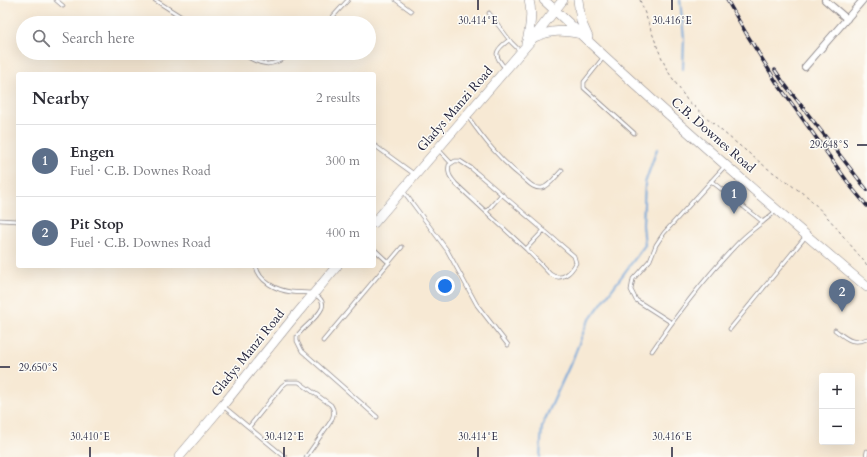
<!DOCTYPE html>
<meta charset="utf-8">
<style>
body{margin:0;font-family:Cardo,serif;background:#f7f7f7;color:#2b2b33}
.controls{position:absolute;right:12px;bottom:12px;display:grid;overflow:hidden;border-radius:4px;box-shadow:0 4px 16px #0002}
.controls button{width:36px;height:36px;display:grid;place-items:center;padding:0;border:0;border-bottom:1px solid #e1e1e2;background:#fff;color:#2b2b33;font:20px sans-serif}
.you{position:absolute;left:445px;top:286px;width:14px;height:14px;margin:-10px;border:3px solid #fff;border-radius:50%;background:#1a73e8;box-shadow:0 0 0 6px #1a73e833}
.badge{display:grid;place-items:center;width:26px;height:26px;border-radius:50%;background:#b45309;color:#fff;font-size:13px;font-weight:700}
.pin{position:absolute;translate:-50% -33px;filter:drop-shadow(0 1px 2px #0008)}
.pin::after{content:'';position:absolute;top:21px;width:14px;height:12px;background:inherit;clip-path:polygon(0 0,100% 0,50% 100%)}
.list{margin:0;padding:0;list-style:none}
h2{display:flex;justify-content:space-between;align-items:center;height:52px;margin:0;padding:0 16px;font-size:17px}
h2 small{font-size:13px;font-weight:400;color:#7c7c81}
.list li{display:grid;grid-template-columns:26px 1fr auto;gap:12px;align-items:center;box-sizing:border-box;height:72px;padding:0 16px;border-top:1px solid #e1e1e2}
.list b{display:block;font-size:15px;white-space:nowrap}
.list p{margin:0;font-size:13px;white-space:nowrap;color:#7c7c81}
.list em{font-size:13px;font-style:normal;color:#7c7c81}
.icon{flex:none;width:22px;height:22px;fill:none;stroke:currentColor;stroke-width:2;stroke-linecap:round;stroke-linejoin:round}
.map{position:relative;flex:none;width:867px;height:457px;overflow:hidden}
.search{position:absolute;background:#fff;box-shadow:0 4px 16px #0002;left:16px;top:16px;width:360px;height:44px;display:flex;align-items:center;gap:10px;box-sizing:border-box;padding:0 14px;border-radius:22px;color:#7c7c81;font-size:15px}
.panel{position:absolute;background:#fff;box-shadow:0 4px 16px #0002;left:16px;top:72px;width:360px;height:196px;border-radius:4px}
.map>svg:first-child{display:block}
</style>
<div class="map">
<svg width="867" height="457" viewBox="0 0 867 457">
<rect width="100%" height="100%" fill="#fdfcf7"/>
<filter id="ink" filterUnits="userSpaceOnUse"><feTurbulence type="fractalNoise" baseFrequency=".025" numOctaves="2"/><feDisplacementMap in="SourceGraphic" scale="8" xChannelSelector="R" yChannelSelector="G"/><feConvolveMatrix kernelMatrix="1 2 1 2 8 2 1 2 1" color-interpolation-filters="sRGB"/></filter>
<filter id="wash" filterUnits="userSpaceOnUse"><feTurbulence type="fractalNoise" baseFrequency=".012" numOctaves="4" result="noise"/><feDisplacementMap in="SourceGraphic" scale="16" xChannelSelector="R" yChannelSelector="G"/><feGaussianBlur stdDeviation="0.9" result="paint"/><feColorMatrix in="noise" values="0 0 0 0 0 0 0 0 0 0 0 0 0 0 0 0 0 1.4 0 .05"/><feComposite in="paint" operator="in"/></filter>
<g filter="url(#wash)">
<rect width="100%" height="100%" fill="#f7e9d4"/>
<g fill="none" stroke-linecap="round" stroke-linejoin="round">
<path stroke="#69a0d7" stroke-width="2" d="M680,0l4,38 -1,31
M540,457l2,-31 32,-70 13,-33 58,-78 -2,-20 2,-42 12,-34"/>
</g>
</g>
<g filter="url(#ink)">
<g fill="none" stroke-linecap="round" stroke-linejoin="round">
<g stroke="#8c8688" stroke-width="4.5">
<path id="lane" d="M56,0l7,6
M155,0l36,23
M396,0l15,11
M489,13l22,29 9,9
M327,23l21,-23
M241,53c22,13 29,16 51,0
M603,58l-19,24v6l50,45
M506,69c-13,-14 -12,-18 3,-29
M468,117c17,24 31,42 55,61 6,5 11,11 19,10 7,-1 15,-13 20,-18
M374,145l40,29
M439,150l12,13
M455,161h5l11,7 103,88 2,7c-5,10 -15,19 -26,11l-24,-25 -70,-65c-5,-6 -9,-10 -7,-19z
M711,181l52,41
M404,192l43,58 30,55 31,40
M486,212l16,-18
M0,220l18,1
M374,249l15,14
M526,249l18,-19
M256,266c3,16 21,24 35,26 7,1 13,0 19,1 7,2 15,7 12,15 -5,11 -18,18 -25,28v5l5,10 75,66
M672,323l-36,-23 -5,-10 2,-11 17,-19 6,-15 8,-12 61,-67
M730,329l76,-93
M835,330c12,9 17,15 32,9
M323,341l79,-94
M652,351c26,-38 56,-77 88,-110 11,-11 25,-20 36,-30
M223,406l62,51
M249,427l33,-41 5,-4h12l32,23c4,6 3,10 0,16l-25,36
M866,457l1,-6"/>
</g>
<g stroke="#8c8688" stroke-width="8">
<path id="street" d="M825,0l22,19
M805,67l58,-67"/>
</g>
<g stroke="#8c8688" stroke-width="10">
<path id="secondary" d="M544,0c105,99 213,194 323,287
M578,0l3,21 7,16
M535,37c16,-7 29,-7 46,-3
M526,44c4,-14 7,-29 3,-44
M374,223l159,-185 30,-38
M179,457l44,-52 67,-83 47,-56"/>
</g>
<path stroke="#8c8688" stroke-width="1" stroke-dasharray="3 3" stroke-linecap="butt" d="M640,0l18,49 9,21 20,30 36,32 44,36 41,29 22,23 37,45"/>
<use href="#lane" stroke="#fff" stroke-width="3"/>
<use href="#street" stroke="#fff" stroke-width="6"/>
<use href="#secondary" stroke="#fff" stroke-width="9"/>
<g stroke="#22223b" stroke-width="3.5">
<path id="rail" d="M727,0l19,33 31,50 75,105 15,18
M775,70l8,12 84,108"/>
</g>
<use href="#rail" stroke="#fdfcf7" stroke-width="2" stroke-dasharray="6" stroke-linecap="butt"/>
</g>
</g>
<path fill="none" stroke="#22223b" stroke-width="1.5" d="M478,0v10M672,0v10M857,145h10M0,367h10M90,447v10M284,447v10M478,447v10M672,447v10"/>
<g text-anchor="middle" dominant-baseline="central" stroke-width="3" stroke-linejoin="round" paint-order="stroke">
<g font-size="13" fill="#22223b" stroke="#fdfcf7">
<text transform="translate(455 109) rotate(-49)">Gladys Manzi Road</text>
<text transform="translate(713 135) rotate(41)">C.B. Downes Road</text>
<text transform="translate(248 353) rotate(-51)">Gladys Manzi Road</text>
</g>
</g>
<g font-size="10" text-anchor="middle" fill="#22223b" stroke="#fdfcf7" stroke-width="3" stroke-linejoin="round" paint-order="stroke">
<text x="478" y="24">30.414°E</text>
<text x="672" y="24">30.416°E</text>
<text x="829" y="148">29.648°S</text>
<text x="38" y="371">29.650°S</text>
<text x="90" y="440">30.410°E</text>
<text x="284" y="440">30.412°E</text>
<text x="478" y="440">30.414°E</text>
<text x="672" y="440">30.416°E</text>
</g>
</svg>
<div class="controls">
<button>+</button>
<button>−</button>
</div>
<div class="you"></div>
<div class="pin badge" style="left:734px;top:214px;background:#5c6f8a">1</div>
<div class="pin badge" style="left:842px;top:312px;background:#5c6f8a">2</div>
<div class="search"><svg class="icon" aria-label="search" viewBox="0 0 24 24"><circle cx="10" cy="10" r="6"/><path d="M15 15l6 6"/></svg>Search here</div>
<section class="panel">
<h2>Nearby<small>2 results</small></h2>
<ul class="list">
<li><span class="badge" style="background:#5c6f8a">1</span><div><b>Engen</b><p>Fuel · C.B. Downes Road</p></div><em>300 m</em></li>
<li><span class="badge" style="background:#5c6f8a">2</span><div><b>Pit Stop</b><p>Fuel · C.B. Downes Road</p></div><em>400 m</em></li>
</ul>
</section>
</div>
